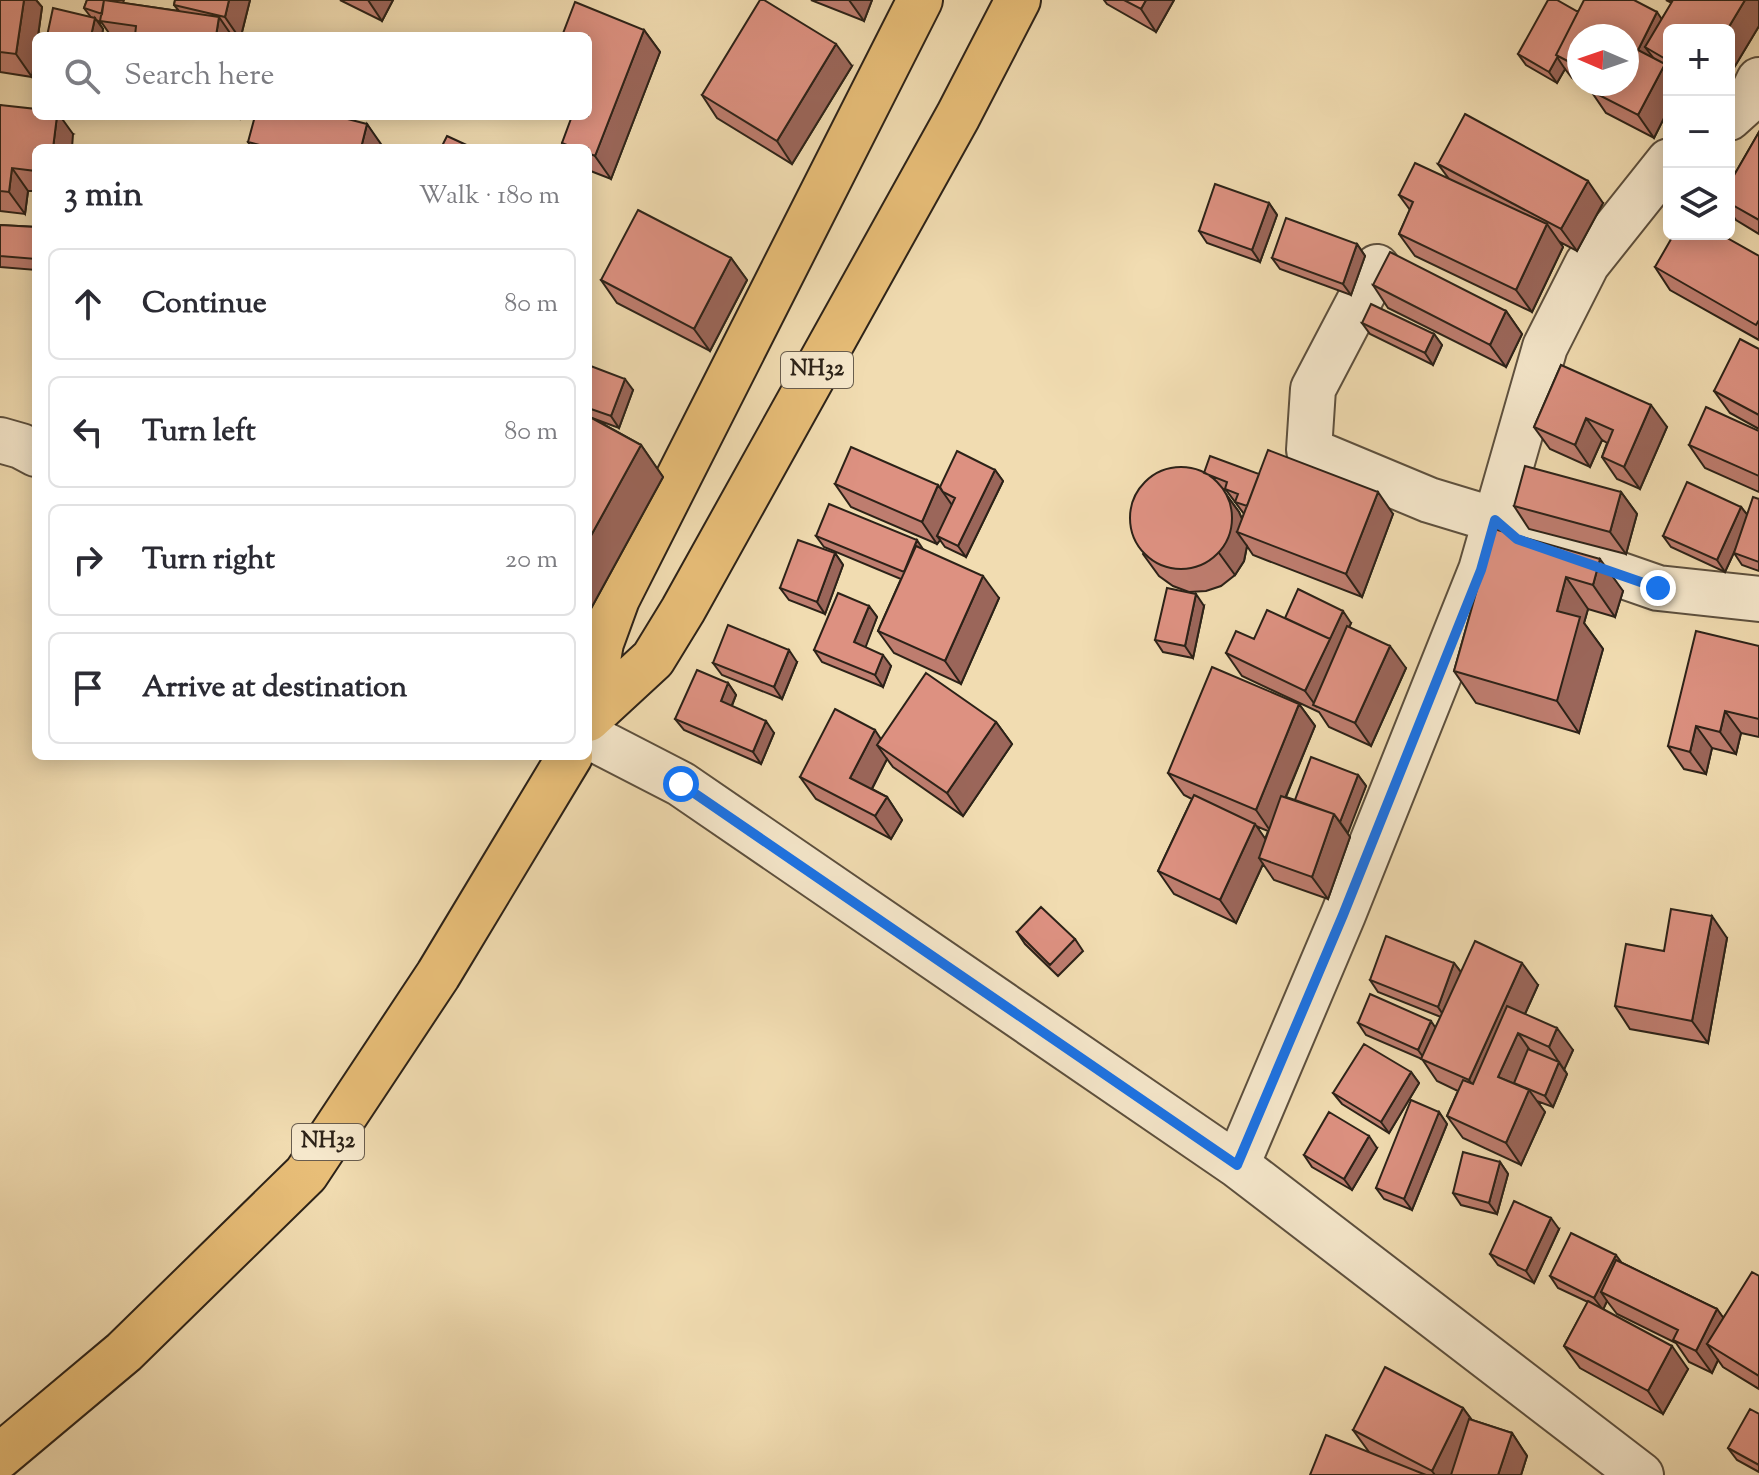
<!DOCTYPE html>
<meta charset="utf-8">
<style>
body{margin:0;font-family:"Sorts Mill Goudy",serif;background:#f7f7f7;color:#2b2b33}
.controls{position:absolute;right:24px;top:24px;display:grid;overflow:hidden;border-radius:12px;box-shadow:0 4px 20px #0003}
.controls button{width:72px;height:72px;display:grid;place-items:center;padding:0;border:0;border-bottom:2px solid #e1e1e2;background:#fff;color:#2b2b33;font:40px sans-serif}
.compass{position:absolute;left:1567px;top:24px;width:72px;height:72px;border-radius:50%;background:#fff;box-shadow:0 4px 20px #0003;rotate:272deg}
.stop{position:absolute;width:24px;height:24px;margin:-18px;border:6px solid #1a73e8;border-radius:50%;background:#fff}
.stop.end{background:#1a73e8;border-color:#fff;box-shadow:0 2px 8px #0008}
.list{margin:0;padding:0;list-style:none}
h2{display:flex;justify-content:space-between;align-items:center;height:104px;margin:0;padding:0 32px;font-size:34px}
h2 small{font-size:26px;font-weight:400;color:#7c7c81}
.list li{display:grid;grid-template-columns:52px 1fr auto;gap:24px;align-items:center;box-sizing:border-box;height:112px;margin:0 16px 16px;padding:0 16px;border:2px solid #e1e1e2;border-radius:12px}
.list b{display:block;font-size:30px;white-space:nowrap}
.list em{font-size:26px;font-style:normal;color:#7c7c81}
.icon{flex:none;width:44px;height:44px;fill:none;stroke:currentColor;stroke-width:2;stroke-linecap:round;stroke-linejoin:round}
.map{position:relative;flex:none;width:1759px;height:1475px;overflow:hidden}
.search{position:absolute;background:#fff;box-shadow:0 4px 20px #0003;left:32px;top:32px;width:560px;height:88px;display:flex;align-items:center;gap:20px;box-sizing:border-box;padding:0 28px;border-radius:12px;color:#7c7c81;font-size:30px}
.panel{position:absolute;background:#fff;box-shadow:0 4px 20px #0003;left:32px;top:144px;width:560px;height:616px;border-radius:12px}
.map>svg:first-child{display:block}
</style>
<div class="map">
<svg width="1759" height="1475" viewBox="0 0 1759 1475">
<rect width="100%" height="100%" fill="#f1dcb1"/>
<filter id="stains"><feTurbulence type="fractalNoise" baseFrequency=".0025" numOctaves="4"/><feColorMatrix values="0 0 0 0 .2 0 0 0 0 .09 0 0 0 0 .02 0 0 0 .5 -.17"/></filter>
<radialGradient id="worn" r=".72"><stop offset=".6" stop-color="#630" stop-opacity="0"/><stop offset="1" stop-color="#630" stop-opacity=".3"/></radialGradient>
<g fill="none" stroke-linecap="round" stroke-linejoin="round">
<g stroke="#5d503e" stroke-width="48">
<path id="street" d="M1729,118l21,-19 9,-19
M1377,267l-64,122 -4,61 120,50 66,20 22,19 141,49 101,11
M0,440l21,6 15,8
M588,736l93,48 556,381 404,310
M1237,1165l106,-250 138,-345 64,-223 42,-83 82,-103"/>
</g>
<g stroke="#2c2218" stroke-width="48">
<path id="primary" d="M588,715l13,-72 16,-44 303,-599
M588,719l65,-60 30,-49 275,-494 60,-116
M0,1456l124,-104 182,-178 132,-199 132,-219"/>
</g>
<use href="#street" stroke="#f6e8cc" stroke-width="44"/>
<use href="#primary" stroke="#e8be78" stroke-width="44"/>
</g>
<path fill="#be7d6f" stroke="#2c2218" stroke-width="2" fill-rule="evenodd" d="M0,0h36l6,7 -4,29h-2l-4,41 -32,-5z
M87,0h37l-1,3 56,8 -5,-6 1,-5h75l-9,36h-130l-9,-13 -4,-2 5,8 -1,7h-55l43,-20 -6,-8z
M340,0h53l-11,21z
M811,0h61l-8,21z
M1104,0h70l-18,32 -49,-28z
M1666,0h93v26l-30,50v-46h-60v78l-15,30 -48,-25 -15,-22 1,-3 -9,-4h44l-48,-48v46l-7,-4 -7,-9 -8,14 -31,-18 -8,-11 60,-42 84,7 10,-16z
M644,30l16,22 -49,127 -23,-9v-22h-23l-3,-5z
M852,66l-60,98 -75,-46 -15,-23z
M0,105l73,29 -37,14v43h-8l-3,23 -25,-3z
M217,116h23v3z
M367,124l15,24h-130l-4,-6z
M1759,132v102l-23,-14 -7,-10v-26z
M1438,164l165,39 -26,48 -17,-9 3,5 -31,65 -117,-56 -16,-22 11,-24 -11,-15 50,-16z
M1269,203l8,12 -17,47 -53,-19 -8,-12z
M0,225l36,2v43l-36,-3z
M1357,244l8,12 -14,39 -71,-26 -8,-11z
M1759,256v84l-89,-50 -15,-23z
M731,258l16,22 -37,71 -93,-48 -16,-23z
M1373,285l133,26 16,23 -16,33 -118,-59z
M1362,323l72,11 8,11 -9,20 -63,-31z
M1759,349v80l-29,-16 -16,-22z
M588,365l45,25 -14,38 -27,-10 49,27 22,32 -75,137z
M1561,365l106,62 -27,62 -23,-10 -15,-22 5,-14 -5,-3 -12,27 -40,-18 -16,-22z
M1759,431v61l-54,-24 -16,-23z
M995,470l8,11 -37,76 -21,-10 -5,-7 -3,4 -86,-37 -16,-23 105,3z
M1204,473l55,1 134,40 -31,83 -109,-42 -6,-9 -3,15 -9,14 -14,11 -15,5 -17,1 -16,-6 -14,-10 -16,-22zM1222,489l4,1 18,24 -2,5 -3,-7z
M1621,492l16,22 -11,40 -97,-25 -15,-23z
M1759,499v72l-17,-6 -8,-12 2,-5 -11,24 -54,-25 -8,-11 78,-29 6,8z
M1494,529l129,62 -8,26 -27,-8 -4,14 19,26 -24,84 -103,-30 -22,-32z
M816,536l108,14 75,48 -38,86 -67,-31 -16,-22 23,-52 -77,-32z
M835,553l8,12 -18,49 -36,-14 -9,-12z
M869,606l8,11 -12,30 26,19 -8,21 -61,-25 -8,-12z
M1204,606l-11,52 -30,-6 -8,-12z
M1285,618l66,5 -2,4 57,41 -35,78 -42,-19 -10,-15 -77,-36 -16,-23 28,-14z
M1759,646v91l-18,-4 -5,21 -24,-6 -6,26 -22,-5 -16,-23z
M797,662l-15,37 -60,-24 -9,-12z
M728,683l8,12 -4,11 42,27 -13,31 -77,-34 -9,-11z
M1299,704l16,22 -29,71 9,3 63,-25 8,11 -19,47 3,4 -22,62 -54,-19 -11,-16 -27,59 -62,-29 -16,-23 34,-72 -8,-4 -16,-22zM1256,826l12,5 -3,8z
M996,722l16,22 -49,72 -70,-49 -6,-8 -15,30 15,8 15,23 -11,19 -75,-40 -16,-22 81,-38z
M1017,932l58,7 8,12 -25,25 -33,-32z
M1727,938l-19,105 -78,-14 -15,-23 49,-55z
M1454,963l7,9 77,13 -13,29 48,36 -9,19 3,5 -14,33 -16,-6 8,11 -24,53 -58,-27 -16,-22 11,-25 -21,-10 -15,-22 -56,-24 -8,-12 77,5 6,-11 -63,-25 -8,-12z
M1411,1072l8,11 -30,50 -47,-29 -9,-11z
M1439,1112l8,12 -35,86 -28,-11 -8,-11z
M1377,1148l-25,42 -40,-23 -8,-12z
M1500,1162l8,12 -11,40 -36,-9 -8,-12z
M1559,1229l-25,54 -36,-18 -8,-11z
M1622,1263l95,46 6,9 36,-42v113l-36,-22 -5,-7 -6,13 -23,-11 -13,-19 -59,-29 -10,-13 -4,8 85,60 -25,45 -83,-46 -16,-22 24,-44 -30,-14 -8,-12z
M1463,1408l9,12 40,13 15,23 -6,19h-211l59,-23 -16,-22z
M1759,1414v58l-22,-12 -9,-12z"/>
<path fill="#9b665a" stroke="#2c2218" stroke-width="2" d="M24,0h12l6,7 -4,29h-2v10l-4,31 -16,-23z
M229,0h21l-9,36h-3l-13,-19z
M368,0h25l-11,21z
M849,0h23l-8,21z
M1146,0h28l-18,32 -15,-23z
M1745,0h14v26l-30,50v-46h-2z
M1657,12l12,18 -24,17 13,17 -20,-14z
M219,17l13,19h-16z
M95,18l8,11 -1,7h-11z
M644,30l16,22 -49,127 -16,-23z
M836,44l16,22 -60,98 -15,-23z
M1557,57l8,12 -8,14 -8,-11z
M1665,64l4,6v38l-15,30 -16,-23z
M57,116h3l13,18 -1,14h-19z
M367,124l16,23 -1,1h-21z
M12,168l16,23 -3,23 -16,-22z
M1588,181l15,22 -26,48 -16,-22z
M1269,203l8,12 -17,47 -8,-12z
M1547,224l16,23 -31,65 -16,-22z
M1357,244l8,12 -14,39 -8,-11z
M731,258l16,22 -37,71 -16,-22z
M1506,311l16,23 -16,33 -16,-22z
M1434,334l8,11 -9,20 -8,-12z
M625,379l8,11 -14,38 -8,-12z
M1651,405l16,22 -27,62 -16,-22z
M1586,418l16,22 -12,27 -15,-22z
M641,445l22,32 -75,137v-73z
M995,470l8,11 -37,76 -8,-11z
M938,485l16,23 -17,28 3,4 -3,4 -15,-22z
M1223,490l16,22 7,16 -9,4 10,14 -3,15 -9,14 -16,-22z
M1378,492l15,22 -31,83 -16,-23z
M1621,492l16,22 -11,40 -16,-22z
M1741,507l9,11 -25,54 -8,-12z
M917,540l8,12 -21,20z
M835,553l8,12 -18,49 -8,-12z
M1600,559l23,32 -8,26 -22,-32z
M983,576l16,22 -38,86 -16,-23z
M1566,577l22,32 -4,14 19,26 -24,84 -22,-32v-90z
M1196,594l8,12 -11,52 -8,-12z
M869,606l8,11 -14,37 -9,-12z
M1343,611l8,12 -35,83 -11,-15z
M1390,646l16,22 -35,78 -16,-23z
M789,650l8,12 -15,37 -8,-12z
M883,655l8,11 -8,21 -8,-12z
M728,683l8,12 -7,17 -8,-11z
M1299,704l16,22 -44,106 -15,-22z
M1725,711l16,22 -5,21 -16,-22z
M766,721l8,12 -13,31 -8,-12z
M996,722l16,22 -49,72 -16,-23z
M1696,726l16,22 -6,26 -16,-22z
M875,730l15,23 -13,-8 10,14 -21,41 -16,-22z
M1358,775l8,11 -18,47 -8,-11z
M887,797l15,23 -11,19 -16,-23z
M1334,814l16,23 -22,62 -16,-22z
M1255,824l16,23 -12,11 4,6 -27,59 -16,-23z
M1712,916l15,22 -19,105 -16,-22z
M1454,963l9,12 -17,44 -8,-12z
M1522,963l16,22 -53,117 -16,-22z
M1431,1021l8,12 -13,28 -8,-11z
M1557,1028l16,22 -9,20 -15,-23z
M1518,1033l16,23 -14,30 -22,-9z
M1559,1062l8,12 -14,33 -8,-11z
M1411,1072l8,11 -30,50 -8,-11z
M1529,1090l16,22 -24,53 -15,-22z
M1439,1112l8,12 -35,86 -8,-11z
M1369,1136l8,12 -25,42 -8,-11z
M1500,1162l8,12 -11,40 -8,-11z
M1551,1218l8,11 -25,54 -8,-12z
M1616,1255l8,11 -23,26 6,9 -4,9 -9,-12z
M1717,1309l16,22 -26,13 11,16 -6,13 -16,-22z
M1672,1346l16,23 -25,45 -15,-23z
M1463,1408l16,22 -23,45h-21l-3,-4z
M1512,1433l15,23 -6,19h-23z"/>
<path fill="#dd9181" stroke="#2c2218" stroke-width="2" d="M0,0h24l-8,54 -16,-2z
M87,0h17l-2,14 -18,-6z
M104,0l115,17 -3,19h-81l1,-10 -36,-5z
M175,0h54l-4,17 -51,-12z
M760,0h4l72,44 -59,97 -75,-46z
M1124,0h22l-5,9z
M1548,0h9l21,12 -22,43 2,1 -9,16 -31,-18z
M1584,0h50l23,12 -19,38 27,14 -27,51 -47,-24 3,-7h33v-48h-48v31l-23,-12z
M1673,0h72l-18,30h-58v31l-24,-14z
M575,2l69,28 -49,126 -7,-3v-5h-14l-12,-5 10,-27h16v-80h-26z
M53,8l42,10 -4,18h-44z
M0,105l36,4v7h21l-4,32h-17v23l-24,-3 -3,24 -9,-1z
M1465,114l123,67 -27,48 -123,-65z
M255,116h81l31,8 -6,24h-90l-23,-6z
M1759,132v88l-30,-17v-19z
M447,136l26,12h-32z
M1415,163l132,61 -31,66 -117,-56 14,-32 -14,-7z
M1215,184l54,19 -17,47 -53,-19z
M638,210l93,48 -37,71 -93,-49z
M1286,218l71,26 -14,40 -71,-26z
M0,225l36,2v32l-36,-3z
M1674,234h46l39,22v64l-3,5 -101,-58z
M1390,252l116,59 -16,34 -117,-60z
M1371,304l63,30 -9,19 -63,-30z
M1740,339l19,10v66l-45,-24z
M588,365l37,14 -14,37 -23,-8z
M1561,365l90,40 -27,62 -22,-10 11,-27 -27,-12 -11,27 -41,-18z
M1706,407l53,24v45l-70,-31z
M588,416l53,29 -53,96z
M851,447l87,38 -16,37 -87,-38z
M1268,450l110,42 -32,82 -109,-42z
M957,451l38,19 -37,76 -21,-10 18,-38 -12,-6 -3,-5z
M1210,456l49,18 -12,32 -12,-4 3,-8 -13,-5 2,-7 -23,-9z
M1525,466l96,26 -11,40 -96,-26z
M1130 518a51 51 0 1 1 102 0a51 51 0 1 1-102 0Z
M1687,482l54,25 -24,53 -54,-24z
M1753,497l6,2v63l-25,-9z
M829,504l88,36 -13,32 -88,-36z
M1494,529l106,30 -7,26 -27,-8 -9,34 23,6 -23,84 -103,-30z
M798,540l37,13 -18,49 -37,-14z
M916,546l67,30 -38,85 -67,-30z
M1167,588l29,6 -11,52 -30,-6z
M1298,589l45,22 -13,28 -45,-21z
M838,593l31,13 -15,36 29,13 -8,20 -61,-25z
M1267,610l63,29 -25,52 -79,-38 10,-22 18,8z
M728,625l61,25 -15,37 -61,-24z
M1347,626l43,20 -35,77 -42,-18z
M1696,631l63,15v73l-34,-8 -5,21 -24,-6 -6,26 -22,-6z
M1212,667l87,37 -43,106 -88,-37z
M697,670l31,13 -7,18 45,20 -13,31 -78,-33z
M926,673l70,49 -49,71 -70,-48z
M835,709l40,21 -25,48 37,19 -12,19 -75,-39z
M1311,757l47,18 -18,47 -6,-8 -39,-14z
M1194,795l61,29 -35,76 -62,-29z
M1281,796l53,18 -22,63 -53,-19z
M1041,907l34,32 -25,26 -33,-33z
M1671,909l41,7 -20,105 -77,-15 11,-62 38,7z
M1386,936l68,27 -16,44 -68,-27z
M1475,941l47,22 -53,117 -48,-21z
M1370,994l61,27 -13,29 -60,-27z
M1507,1006l50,22 -8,19 -31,-14 -20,44 31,13 -23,53 -59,-27 16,-36 10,4z
M1364,1044l47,28 -30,50 -48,-29z
M1528,1049l31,13 -14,34 -31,-13z
M1411,1100l28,12 -35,87 -28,-11z
M1329,1112l40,24 -25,43 -40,-24z
M1463,1152l37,10 -11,41 -36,-10z
M1514,1201l37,17 -25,53 -36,-17z
M1571,1233l45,22 -22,43 -44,-22z
M1616,1260l101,49 -21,42 -23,-11 5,-10 -77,-38z
M1752,1272l7,4v100l-52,-32z
M1588,1301l84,45 -24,45 -84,-45z
M1385,1367l78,41 -31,63 -79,-41z
M1750,1409l9,5v51l-31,-17z
M1469,1419l43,14 -14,42h-47z
M1326,1435l100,40h-116z"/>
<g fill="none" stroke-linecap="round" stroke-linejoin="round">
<path stroke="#1a73e8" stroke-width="10" d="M681,784l556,381 106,-250 138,-345 14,-50 22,19 141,49"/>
</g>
<g text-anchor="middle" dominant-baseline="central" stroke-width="7" stroke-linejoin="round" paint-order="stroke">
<g fill="#f6e8cc" stroke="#695d4e" stroke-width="2">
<rect x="781" y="352" width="72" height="36" rx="6"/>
<rect x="292" y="1124" width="72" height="36" rx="6"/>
</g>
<g font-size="22" font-weight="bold" fill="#2c2218">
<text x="817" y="370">NH32</text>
<text x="328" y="1142">NH32</text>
</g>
</g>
<rect width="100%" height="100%" filter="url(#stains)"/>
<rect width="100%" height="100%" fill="url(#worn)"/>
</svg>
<div class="controls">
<button>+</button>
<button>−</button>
<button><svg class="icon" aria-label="layers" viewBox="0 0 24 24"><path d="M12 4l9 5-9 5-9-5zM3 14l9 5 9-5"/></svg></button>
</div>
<svg class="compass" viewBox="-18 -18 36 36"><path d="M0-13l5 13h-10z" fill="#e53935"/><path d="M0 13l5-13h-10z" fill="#7c7c81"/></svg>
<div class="stop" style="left:681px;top:784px"></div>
<div class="stop end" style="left:1658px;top:588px"></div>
<div class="search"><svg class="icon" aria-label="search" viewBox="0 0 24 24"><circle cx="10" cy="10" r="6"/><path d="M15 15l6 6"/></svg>Search here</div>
<section class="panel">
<h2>3 min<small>Walk · 180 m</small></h2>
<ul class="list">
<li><svg class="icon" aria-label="ahead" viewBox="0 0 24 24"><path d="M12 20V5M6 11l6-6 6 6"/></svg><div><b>Continue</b></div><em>80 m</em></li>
<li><svg class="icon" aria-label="left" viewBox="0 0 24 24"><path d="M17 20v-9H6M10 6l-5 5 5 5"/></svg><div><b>Turn left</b></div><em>80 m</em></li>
<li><svg class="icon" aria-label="right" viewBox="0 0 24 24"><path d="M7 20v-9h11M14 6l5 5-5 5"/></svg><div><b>Turn right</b></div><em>20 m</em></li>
<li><svg class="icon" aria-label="arrive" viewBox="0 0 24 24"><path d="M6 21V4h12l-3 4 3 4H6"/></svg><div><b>Arrive at destination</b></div></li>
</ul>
</section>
</div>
